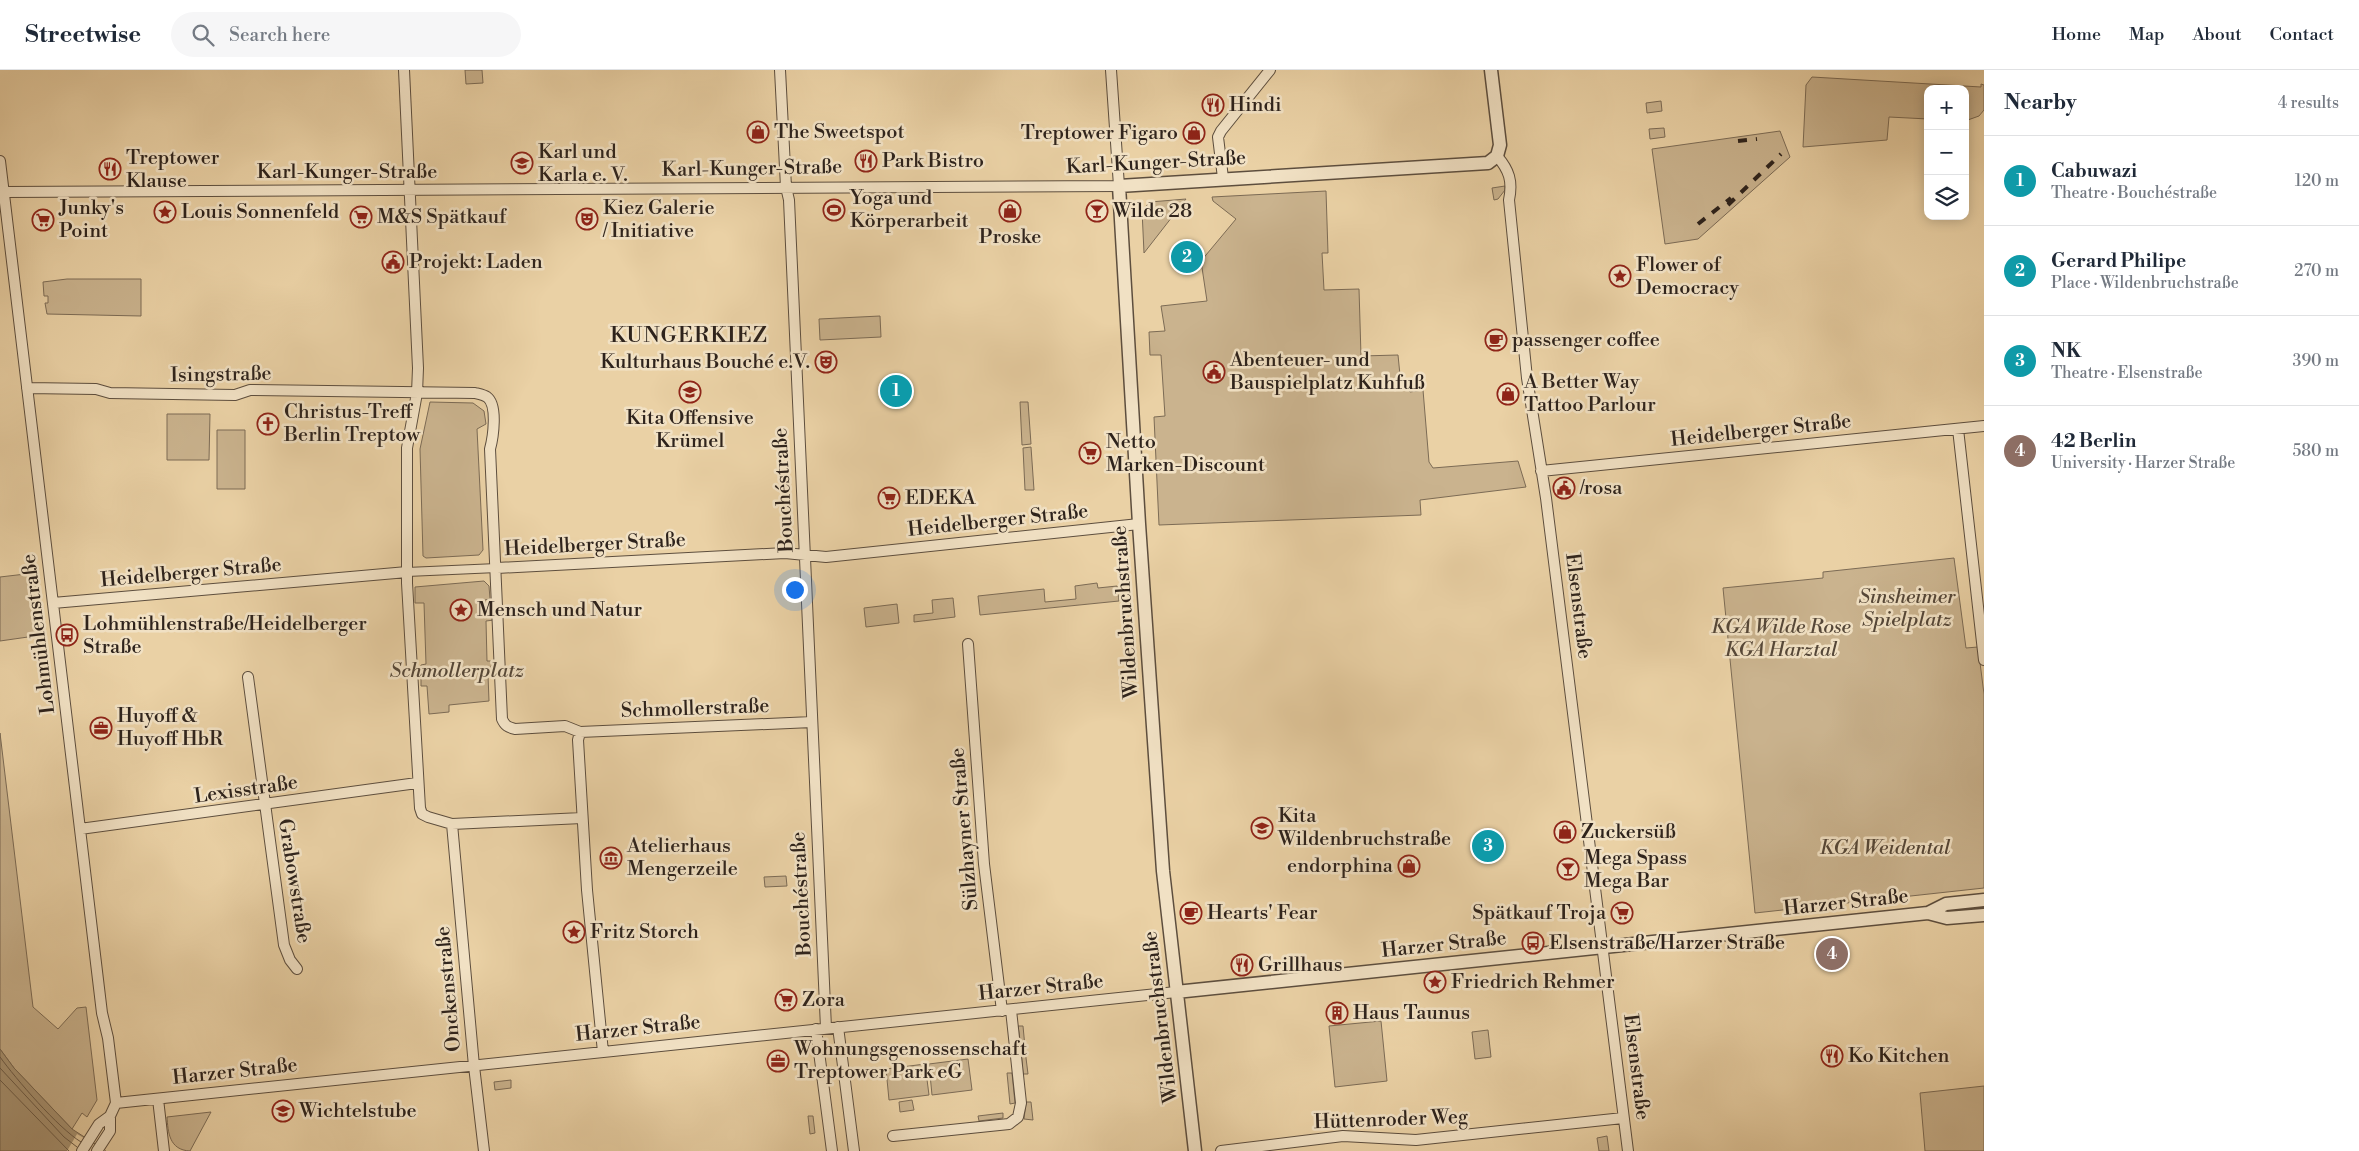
<!DOCTYPE html>
<meta charset="utf-8">
<style>
body{margin:0;font-family:"Libre Bodoni",serif;background:#f6f6f7;color:#1f2937}
.controls{position:absolute;right:15px;top:15px;display:grid;overflow:hidden;border-radius:10px;box-shadow:0 2px 12px #0003}
.controls button{width:45px;height:45px;display:grid;place-items:center;padding:0;border:0;border-bottom:1px solid #e0e1e3;background:#fff;color:#1f2937;font:25px sans-serif}
.you{position:absolute;left:794px;top:519px;width:18px;height:18px;margin:-12px;border:4px solid #fff;border-radius:50%;background:#1a73e8;box-shadow:0 0 0 8px #1a73e833}
.badge{display:grid;place-items:center;width:32px;height:32px;border-radius:50%;background:#ea580c;color:#fff;font-size:16px;font-weight:700}
.pin{position:absolute;translate:-50% -50%;border:2px solid #fff;box-shadow:0 1px 5px #0006}
.list{margin:0;padding:0;list-style:none}
h2{display:flex;justify-content:space-between;align-items:center;height:65px;margin:0;padding:0 20px;font-size:21px}
h2 small{font-size:16px;font-weight:400;color:#747a83}
.list li{display:grid;grid-template-columns:32px 1fr auto;gap:15px;align-items:center;box-sizing:border-box;height:90px;padding:0 20px;border-top:1px solid #e0e1e3}
.list b{display:block;font-size:19px;white-space:nowrap}
.list p{margin:0;font-size:16px;white-space:nowrap;color:#747a83}
.list em{font-size:16px;font-style:normal;color:#747a83}
.icon{flex:none;width:28px;height:28px;fill:none;stroke:currentColor;stroke-width:2;stroke-linecap:round;stroke-linejoin:round}
.map{position:relative;flex:none;width:1984px;height:1081px;overflow:hidden}
header{display:flex;align-items:center;gap:30px;box-sizing:border-box;height:70px;padding:0 25px;background:#fff;border-bottom:1px solid #e0e1e3}
header strong{font-size:24px}
nav{display:flex;gap:28px;margin-inline-start:auto;font-size:18px}
.search{width:350px;height:45px;background:#f6f6f7;display:flex;align-items:center;gap:12px;box-sizing:border-box;padding:0 18px;border-radius:28px;color:#747a83;font-size:19px}
main{display:flex}
aside{flex:1;background:#fff}
.map>svg:first-child{display:block}
</style>
<header>
<strong>Streetwise</strong>
<div class="search"><svg class="icon" aria-label="search" viewBox="0 0 24 24"><circle cx="10" cy="10" r="6"/><path d="M15 15l6 6"/></svg>Search here</div>
<nav><a>Home</a><a>Map</a><a>About</a><a>Contact</a></nav>
</header>
<main>
<div class="map">
<svg width="1984" height="1081" viewBox="0 0 1984 1081">
<rect width="100%" height="100%" fill="#ead1a5"/>
<filter id="stains"><feTurbulence type="fractalNoise" baseFrequency=".004" numOctaves="4"/><feColorMatrix values="0 0 0 0 .2 0 0 0 0 .09 0 0 0 0 .02 0 0 0 .5 -.17"/></filter>
<radialGradient id="worn" r=".72"><stop offset=".6" stop-color="#630" stop-opacity="0"/><stop offset="1" stop-color="#630" stop-opacity=".3"/></radialGradient>
<path fill="#cab38e" stroke="#7c6b55" d="M465,0h17l1,13 -17,1z
M1812,7l169,10v-3l3,1v25l-5,6 -14,5v-32h-37v30l-39,-2 -2,23 -84,7 3,-62z
M1661,31l1,10 -15,2 -1,-10z
M1664,58l1,9 -15,2 -1,-10z
M1780,61l10,26 -92,82 -33,5 -13,-95z
M1505,116v4l-7,9 -4,1 -2,-12z
M1326,121l2,62h-6l2,37 35,-1 2,67 37,-1 2,20 10,17 13,-2 6,72 4,6 85,-7 8,26 -106,13 1,15 -262,10 -5,-108 11,-1 -4,-61h-11l-1,-23 16,-1 -4,-25 46,-5 -6,-40 35,-42 -23,-18 -1,-4z
M1186,129l-42,54 -2,-43 8,-8z
M67,209h74v37l-94,-2 -2,-11h3v-7h-4l-1,-14z
M880,246l1,21 -61,3 -1,-21z
M430,332l43,1 11,8 2,13 -9,5 6,121 -4,5 -53,3 -3,-2 -3,-107z
M1020,332h8l3,42 -9,1z
M167,344h43l-1,46h-42z
M217,360h28v59h-28z
M1031,377l3,43h-9l-2,-42z
M1954,488l12,90 12,-1 6,47v194l-229,25 -32,-325 100,-10v-6z
M34,503l8,62 -42,6v-64z
M484,511l5,5 1,13 -5,1v14h9v6l-8,1 1,40h6l-5,14 1,26 -40,4v7l-20,2 -2,-28h-6v-21l5,-1 -2,-61h-9v-16z
M1097,513l1,5 19,-2 2,15 -139,14 -2,-19 66,-7 1,13 31,-3 -1,-13z
M953,528l2,19 -41,5v-7l19,-2 -1,-13z
M897,534l2,19 -33,4 -2,-19z
M0,663l33,274 25,22 19,-21 9,-1 11,93 -10,17 -5,-4 -10,16 -58,-61 -14,-19z
M786,806l1,10 -22,1 -1,-10z
M1381,951l6,60 -52,6 -6,-61z
M1018,956h5l2,21h-4z
M1488,960l3,27 -16,2 -3,-27z
M1025,980l3,24h-5l-2,-23z
M968,989l4,31 -40,5 -3,-31z
M925,994l4,31 -40,5 -3,-31z
M1007,1003h5l3,30 -5,1z
M511,1010v8l-16,2 -1,-8z
M1984,1016v65h-59l-5,-58z
M912,1030l2,10 -14,2 -1,-10z
M1026,1032h5l2,18 -9,-1z
M211,1042l-21,39c-21,-1 -22,-19 -23,-34z
M1003,1043v5l-24,3 -1,-5z
M808,1046h5l2,17 -5,1z
M1607,1066l2,15h-10l-2,-13z"/>
<path fill="#aa9676" stroke="#786852" d="M0,979l14,19 58,61 34,22h-106z"/>
<path fill="#ead1a5" d="M77,1064l29,17h-39z"/>
<g fill="none" stroke-linecap="round" stroke-linejoin="round">
<path stroke="#6c5c49" stroke-width="1" d="M0,987c16,22 58,71 81,85
M0,998l64,69 13,10
M0,1010l69,71"/>
<g stroke="#5d4e3e" stroke-width="10">
<path id="pedestrian" d="M407,502l90,-4"/>
</g>
<g stroke="#5d4e3e" stroke-width="12">
<path id="minor" d="M404,0l14,298 -1,25 -10,55v135l13,225 2,6 6,3 24,7 130,-6
M780,0l6,117 3,13 37,828
M1497,86c12,14 16,25 12,44l18,178 19,120 82,653
M0,91l102,852 6,25 8,65 -6,13v15l-13,20
M1223,108l-5,-41 3,-6 49,-61
M4,122l1115,-6 -8,-116
M27,318l69,1 14,4 125,2 15,-5 225,3c4,1 9,2 12,4 11,8 6,41 3,52l12,270c3,7 6,8 13,10l50,-3 15,6 232,-10
M1958,359l26,231
M1541,401l443,-45
M497,498l288,-15 41,4 313,-33
M53,533l354,-31
M968,574l16,220 18,147
M248,607l36,268 6,15 7,9
M580,662l-2,8 9,150 16,162
M452,754l22,242 10,85
M80,759l337,-46
M838,957l16,124
M816,959l16,122
M158,1029l6,52
M116,1033l1060,-111
M893,1066l116,-12 9,-7 3,-14 -10,-93
M82,1081l17,-27 11,-8
M1221,1081l122,-15 73,4 207,-22"/>
</g>
<g stroke="#5d4e3e" stroke-width="15">
<path id="tertiary" d="M1928,843l19,5 37,-3
M1176,922l752,-79 18,-9 38,-4
M1195,1081l-32,-280 -24,-347 -20,-338 369,-23 9,-7 3,-11 -9,-75"/>
</g>
<use href="#pedestrian" stroke="#f1e1c4" stroke-width="8"/>
<use href="#minor" stroke="#f1e1c4" stroke-width="10"/>
<use href="#tertiary" stroke="#f1e1c4" stroke-width="12"/>
<path stroke="#2e231c" stroke-width="4" stroke-dasharray="9 9" stroke-linecap="butt" d="M1738,71l19,-2
M1728,135l53,-51
M1698,154l33,-26"/>
</g>
<defs>
<g id="restaurant-ring" transform="scale(1.125)"><circle r="9.5" fill="#f1e1c4" stroke="#8f2418" stroke-width="1.5"/><path d="M-5-6h1v4h1v-4h1v4h1v-4h1v5L-1.5 .5V6h-2V.5L-5-1ZM5-6V6H3V1.5H1.5Q1.5-4 5-6Z" fill="#8f2418"/></g>
<g id="shop-ring" transform="scale(1.125)"><circle r="9.5" fill="#f1e1c4" stroke="#8f2418" stroke-width="1.5"/><path d="M-5-2.5h2.3a2.7 3.5 0 0 1 5.4 0H5L5.5 6h-11ZM-1.5-2.5h3a1.5 2.3 0 0 0-3 0Z" fill="#8f2418"/></g>
<g id="school-ring" transform="scale(1.125)"><circle r="9.5" fill="#f1e1c4" stroke="#8f2418" stroke-width="1.5"/><path d="M0-5L7-2L0 1L-7-2ZM-4 1L0 2.5L4 1V4Q0 6-4 4Z" fill="#8f2418"/></g>
<g id="stadium-ring" transform="scale(1.125)"><circle r="9.5" fill="#f1e1c4" stroke="#8f2418" stroke-width="1.5"/><path d="M0-5a6.5 5 0 1 0 0 10a6.5 5 0 1 0 0-10ZM-3.5-1.8h7v3.6h-7Z" fill="#8f2418"/></g>
<g id="bar-ring" transform="scale(1.125)"><circle r="9.5" fill="#f1e1c4" stroke="#8f2418" stroke-width="1.5"/><path d="M-6-5H6L.8 .8V4.5H3.5V6h-7V4.5H-.8V.8Z" fill="#8f2418"/></g>
<g id="sight-ring" transform="scale(1.125)"><circle r="9.5" fill="#f1e1c4" stroke="#8f2418" stroke-width="1.5"/><path d="M0-6L1.8-2.2L6-1.7L2.9 1.2L3.7 5.4L0 3.3L-3.7 5.4L-2.9 1.2L-6-1.7L-1.8-2.2Z" fill="#8f2418"/></g>
<g id="supermarket-ring" transform="scale(1.125)"><circle r="9.5" fill="#f1e1c4" stroke="#8f2418" stroke-width="1.5"/><path d="M-6-5.5h2.5l.6 2H6L4.5 2H-2.5L-4.4-4H-6ZM-1.5 3.2a1.3 1.3 0 1 0 .1 0ZM3 3.2a1.3 1.3 0 1 0 .1 0Z" fill="#8f2418"/></g>
<g id="theatre-ring" transform="scale(1.125)"><circle r="9.5" fill="#f1e1c4" stroke="#8f2418" stroke-width="1.5"/><path d="M-5-5.5Q0-4 5-5.5V0Q5 5 0 6Q-5 5-5 0ZM-3.3-2.5H-1v1.5H-3.3ZM1-2.5H3.3v1.5H1ZM-2.8 1Q0 5.5 2.8 1Z" fill="#8f2418"/></g>
<g id="civic-ring" transform="scale(1.125)"><circle r="9.5" fill="#f1e1c4" stroke="#8f2418" stroke-width="1.5"/><path d="M-.6-6.5H3V-4.5H.6V-3L4-1V1h2V6H-6V1h2V-1L-.6-3ZM-1.2 2.5V6h2.4V2.5Z" fill="#8f2418"/></g>
<g id="cafe-ring" transform="scale(1.125)"><circle r="9.5" fill="#f1e1c4" stroke="#8f2418" stroke-width="1.5"/><path d="M-5.5-4.5H6V0H3Q3 3.5 0 3.5H-2.5Q-5.5 3.5-5.5 0ZM3-3.2v2h1.7v-2ZM-6 4.5H4V6H-6Z" fill="#8f2418"/></g>
<g id="church-ring" transform="scale(1.125)"><circle r="9.5" fill="#f1e1c4" stroke="#8f2418" stroke-width="1.5"/><path d="M-1.2-6h2.4v3.5h3.3v2.4h-3.3V6h-2.4V-.1h-3.3v-2.4h3.3Z" fill="#8f2418"/></g>
<g id="bus-ring" transform="scale(1.125)"><circle r="9.5" fill="#f1e1c4" stroke="#8f2418" stroke-width="1.5"/><path d="M-5-6H5V4H4V6H2V4H-2V6H-4V4H-5ZM-3.5-4V0h7V-4ZM-3.5 1.2v1.5H-2V1.2ZM2 1.2v1.5H3.5V1.2Z" fill="#8f2418"/></g>
<g id="office-ring" transform="scale(1.125)"><circle r="9.5" fill="#f1e1c4" stroke="#8f2418" stroke-width="1.5"/><path d="M-6-3h4V-5.5h4V-3h4V5H-6ZM-1-4.5V-3h2v-1.5ZM-6 0V1H6V0Z" fill="#8f2418"/></g>
<g id="museum-ring" transform="scale(1.125)"><circle r="9.5" fill="#f1e1c4" stroke="#8f2418" stroke-width="1.5"/><path d="M0-6L6-3V-2H-6V-3ZM-5-1h2V3h-2ZM-1-1h2V3h-2ZM3-1h2V3H3ZM-6 4H6V6H-6Z" fill="#8f2418"/></g>
<g id="building-ring" transform="scale(1.125)"><circle r="9.5" fill="#f1e1c4" stroke="#8f2418" stroke-width="1.5"/><path d="M-4-6H4V6H1V3H-1V6H-4ZM-2.5-4.3h1.7v1.8h-1.7ZM.8-4.3h1.7v1.8H.8ZM-2.5-1h1.7V.8h-1.7ZM.8-1h1.7V.8H.8Z" fill="#8f2418"/></g>
</defs>
<g fill-rule="evenodd">
<use href="#restaurant-ring" x="1213" y="35"/>
<use href="#shop-ring" x="758" y="62"/>
<use href="#shop-ring" x="1194" y="63"/>
<use href="#restaurant-ring" x="866" y="91"/>
<use href="#school-ring" x="522" y="93"/>
<use href="#restaurant-ring" x="110" y="99"/>
<use href="#stadium-ring" x="834" y="140"/>
<use href="#shop-ring" x="1010" y="141"/>
<use href="#bar-ring" x="1097" y="141"/>
<use href="#sight-ring" x="165" y="142"/>
<use href="#supermarket-ring" x="361" y="147"/>
<use href="#theatre-ring" x="587" y="149"/>
<use href="#supermarket-ring" x="43" y="150"/>
<use href="#civic-ring" x="393" y="192"/>
<use href="#sight-ring" x="1620" y="206"/>
<use href="#cafe-ring" x="1496" y="270"/>
<use href="#theatre-ring" x="826" y="292"/>
<use href="#civic-ring" x="1214" y="302"/>
<use href="#school-ring" x="690" y="322"/>
<use href="#shop-ring" x="1508" y="324"/>
<use href="#church-ring" x="268" y="354"/>
<use href="#supermarket-ring" x="1090" y="383"/>
<use href="#civic-ring" x="1564" y="418"/>
<use href="#supermarket-ring" x="889" y="428"/>
<use href="#sight-ring" x="461" y="540"/>
<use href="#bus-ring" x="67" y="565"/>
<use href="#office-ring" x="101" y="658"/>
<use href="#school-ring" x="1262" y="758"/>
<use href="#shop-ring" x="1565" y="762"/>
<use href="#museum-ring" x="611" y="788"/>
<use href="#shop-ring" x="1409" y="796"/>
<use href="#bar-ring" x="1568" y="799"/>
<use href="#cafe-ring" x="1191" y="843"/>
<use href="#supermarket-ring" x="1622" y="843"/>
<use href="#sight-ring" x="574" y="862"/>
<use href="#bus-ring" x="1533" y="873"/>
<use href="#restaurant-ring" x="1242" y="895"/>
<use href="#sight-ring" x="1435" y="912"/>
<use href="#supermarket-ring" x="786" y="930"/>
<use href="#building-ring" x="1337" y="943"/>
<use href="#restaurant-ring" x="1832" y="986"/>
<use href="#office-ring" x="778" y="991"/>
<use href="#school-ring" x="283" y="1041"/>
</g>
<g text-anchor="middle" dominant-baseline="central" stroke-width="5" stroke-linejoin="round" paint-order="stroke">
<g font-size="20" fill="#2e231c" stroke="#f1e1c4" text-anchor="start">
<text x="1229" y="35">Hindi</text>
<text x="774" y="62">The Sweetspot</text>
<text x="1178" y="63" text-anchor="end">Treptower Figaro</text>
<text x="538" y="82">Karl und<tspan x="538" dy="23">Karla e. V.</tspan></text>
<text x="126" y="88">Treptower<tspan x="126" dy="23">Klause</tspan></text>
<text x="882" y="91">Park Bistro</text>
<text x="850" y="128">Yoga und<tspan x="850" dy="23">Körperarbeit</tspan></text>
<text x="59" y="138">Junky's<tspan x="59" dy="23">Point</tspan></text>
<text x="603" y="138">Kiez Galerie<tspan x="603" dy="23">/ Initiative</tspan></text>
<text x="1113" y="141">Wilde 28</text>
<text x="181" y="142">Louis Sonnenfeld</text>
<text x="377" y="147">M&amp;S Spätkauf</text>
<text x="1010" y="167" text-anchor="middle">Proske</text>
<text x="409" y="192">Projekt: Laden</text>
<text x="1636" y="195">Flower of<tspan x="1636" dy="23">Democracy</tspan></text>
<text x="1512" y="270">passenger coffee</text>
<text x="1230" y="290">Abenteuer- und<tspan x="1230" dy="23">Bauspielplatz Kuhfuß</tspan></text>
<text x="810" y="292" text-anchor="end">Kulturhaus Bouché e.V.</text>
<text x="1524" y="312">A Better Way<tspan x="1524" dy="23">Tattoo Parlour</tspan></text>
<text x="284" y="342">Christus-Treff<tspan x="284" dy="23">Berlin Treptow</tspan></text>
<text x="690" y="348" text-anchor="middle">Kita Offensive<tspan x="690" dy="23">Krümel</tspan></text>
<text x="1106" y="372">Netto<tspan x="1106" dy="23">Marken-Discount</tspan></text>
<text x="1580" y="418">/rosa</text>
<text x="905" y="428">EDEKA</text>
<text x="477" y="540">Mensch und Natur</text>
<text x="83" y="554">Lohmühlenstraße/Heidelberger<tspan x="83" dy="23">Straße</tspan></text>
<text x="117" y="646">Huyoff &amp;<tspan x="117" dy="23">Huyoff HbR</tspan></text>
<text x="1278" y="746">Kita<tspan x="1278" dy="23">Wildenbruchstraße</tspan></text>
<text x="1581" y="762">Zuckersüß</text>
<text x="627" y="776">Atelierhaus<tspan x="627" dy="23">Mengerzeile</tspan></text>
<text x="1584" y="788">Mega Spass<tspan x="1584" dy="23">Mega Bar</tspan></text>
<text x="1393" y="796" text-anchor="end">endorphina</text>
<text x="1207" y="843">Hearts' Fear</text>
<text x="1606" y="843" text-anchor="end">Spätkauf Troja</text>
<text x="590" y="862">Fritz Storch</text>
<text x="1549" y="873">Elsenstraße/Harzer Straße</text>
<text x="1258" y="895">Grillhaus</text>
<text x="1451" y="912">Friedrich Rehmer</text>
<text x="802" y="930">Zora</text>
<text x="1353" y="943">Haus Taunus</text>
<text x="794" y="979">Wohnungsgenossenschaft<tspan x="794" dy="23">Treptower Park eG</tspan></text>
<text x="1848" y="986">Ko Kitchen</text>
<text x="299" y="1041">Wichtelstube</text>
</g>
<g font-size="20" fill="#2e231c" stroke="#f1e1c4">
<text transform="translate(1156 93) rotate(-3)">Karl-Kunger-Straße</text>
<text transform="translate(752 99) rotate(-1)">Karl-Kunger-Straße</text>
<text x="347" y="102">Karl-Kunger-Straße</text>
<text transform="translate(221 305) rotate(-1)">Isingstraße</text>
<text transform="translate(1761 361) rotate(-6)">Heidelberger Straße</text>
<text transform="translate(784 420) rotate(-93)">Bouchéstraße</text>
<text transform="translate(998 451) rotate(-6)">Heidelberger Straße</text>
<text transform="translate(595 475) rotate(-3)">Heidelberger Straße</text>
<text transform="translate(191 503) rotate(-5)">Heidelberger Straße</text>
<text transform="translate(1578 536) rotate(83)">Elsenstraße</text>
<text transform="translate(1126 542) rotate(-94)">Wildenbruchstraße</text>
<text transform="translate(39 564) rotate(-97)">Lohmühlenstraße</text>
<text transform="translate(695 639) rotate(-2)">Schmollerstraße</text>
<text transform="translate(246 720) rotate(-8)">Lexisstraße</text>
<text transform="translate(965 759) rotate(-95)">Sülzhayner Straße</text>
<text transform="translate(294 811) rotate(81)">Grabowstraße</text>
<text transform="translate(802 824) rotate(-93)">Bouchéstraße</text>
<text transform="translate(1846 833) rotate(-6)">Harzer Straße</text>
<text transform="translate(1444 875) rotate(-6)">Harzer Straße</text>
<text transform="translate(1041 918) rotate(-6)">Harzer Straße</text>
<text transform="translate(449 919) rotate(-95)">Onckenstraße</text>
<text transform="translate(1161 947) rotate(-97)">Wildenbruchstraße</text>
<text transform="translate(638 959) rotate(-6)">Harzer Straße</text>
<text transform="translate(1636 997) rotate(83)">Elsenstraße</text>
<text transform="translate(235 1002) rotate(-6)">Harzer Straße</text>
<text transform="translate(1391 1050) rotate(-2)">Hüttenroder Weg</text>
</g>
<g font-size="20" font-style="italic" fill="#554738" stroke="#f1e1c4">
<text x="1907" y="527">Sinsheimer<tspan x="1907" dy="23">Spielplatz</tspan></text>
<text x="1781" y="557">KGA Wilde Rose<tspan x="1781" dy="23">KGA Harztal</tspan></text>
<text x="457" y="601">Schmollerplatz</text>
<text x="1885" y="778">KGA Weidental</text>
</g>
<g font-size="22" letter-spacing="1" fill="#2e231c" stroke="#f1e1c4">
<text x="689" y="265">KUNGERKIEZ</text>
</g>
</g>
<rect width="100%" height="100%" filter="url(#stains)"/>
<rect width="100%" height="100%" fill="url(#worn)"/>
</svg>
<div class="controls">
<button>+</button>
<button>−</button>
<button><svg class="icon" aria-label="layers" viewBox="0 0 24 24"><path d="M12 4l9 5-9 5-9-5zM3 14l9 5 9-5"/></svg></button>
</div>
<div class="you"></div>
<div class="pin badge" style="left:896px;top:321px;background:#0f9aa8">1</div>
<div class="pin badge" style="left:1187px;top:187px;background:#0f9aa8">2</div>
<div class="pin badge" style="left:1488px;top:776px;background:#0f9aa8">3</div>
<div class="pin badge" style="left:1832px;top:884px;background:#8d6e63">4</div>
</div>
<aside>
<h2>Nearby<small>4 results</small></h2>
<ul class="list">
<li><span class="badge" style="background:#0f9aa8">1</span><div><b>Cabuwazi</b><p>Theatre · Bouchéstraße</p></div><em>120 m</em></li>
<li><span class="badge" style="background:#0f9aa8">2</span><div><b>Gerard Philipe</b><p>Place · Wildenbruchstraße</p></div><em>270 m</em></li>
<li><span class="badge" style="background:#0f9aa8">3</span><div><b>NK</b><p>Theatre · Elsenstraße</p></div><em>390 m</em></li>
<li><span class="badge" style="background:#8d6e63">4</span><div><b>42 Berlin</b><p>University · Harzer Straße</p></div><em>580 m</em></li>
</ul>
</aside>
</main>
